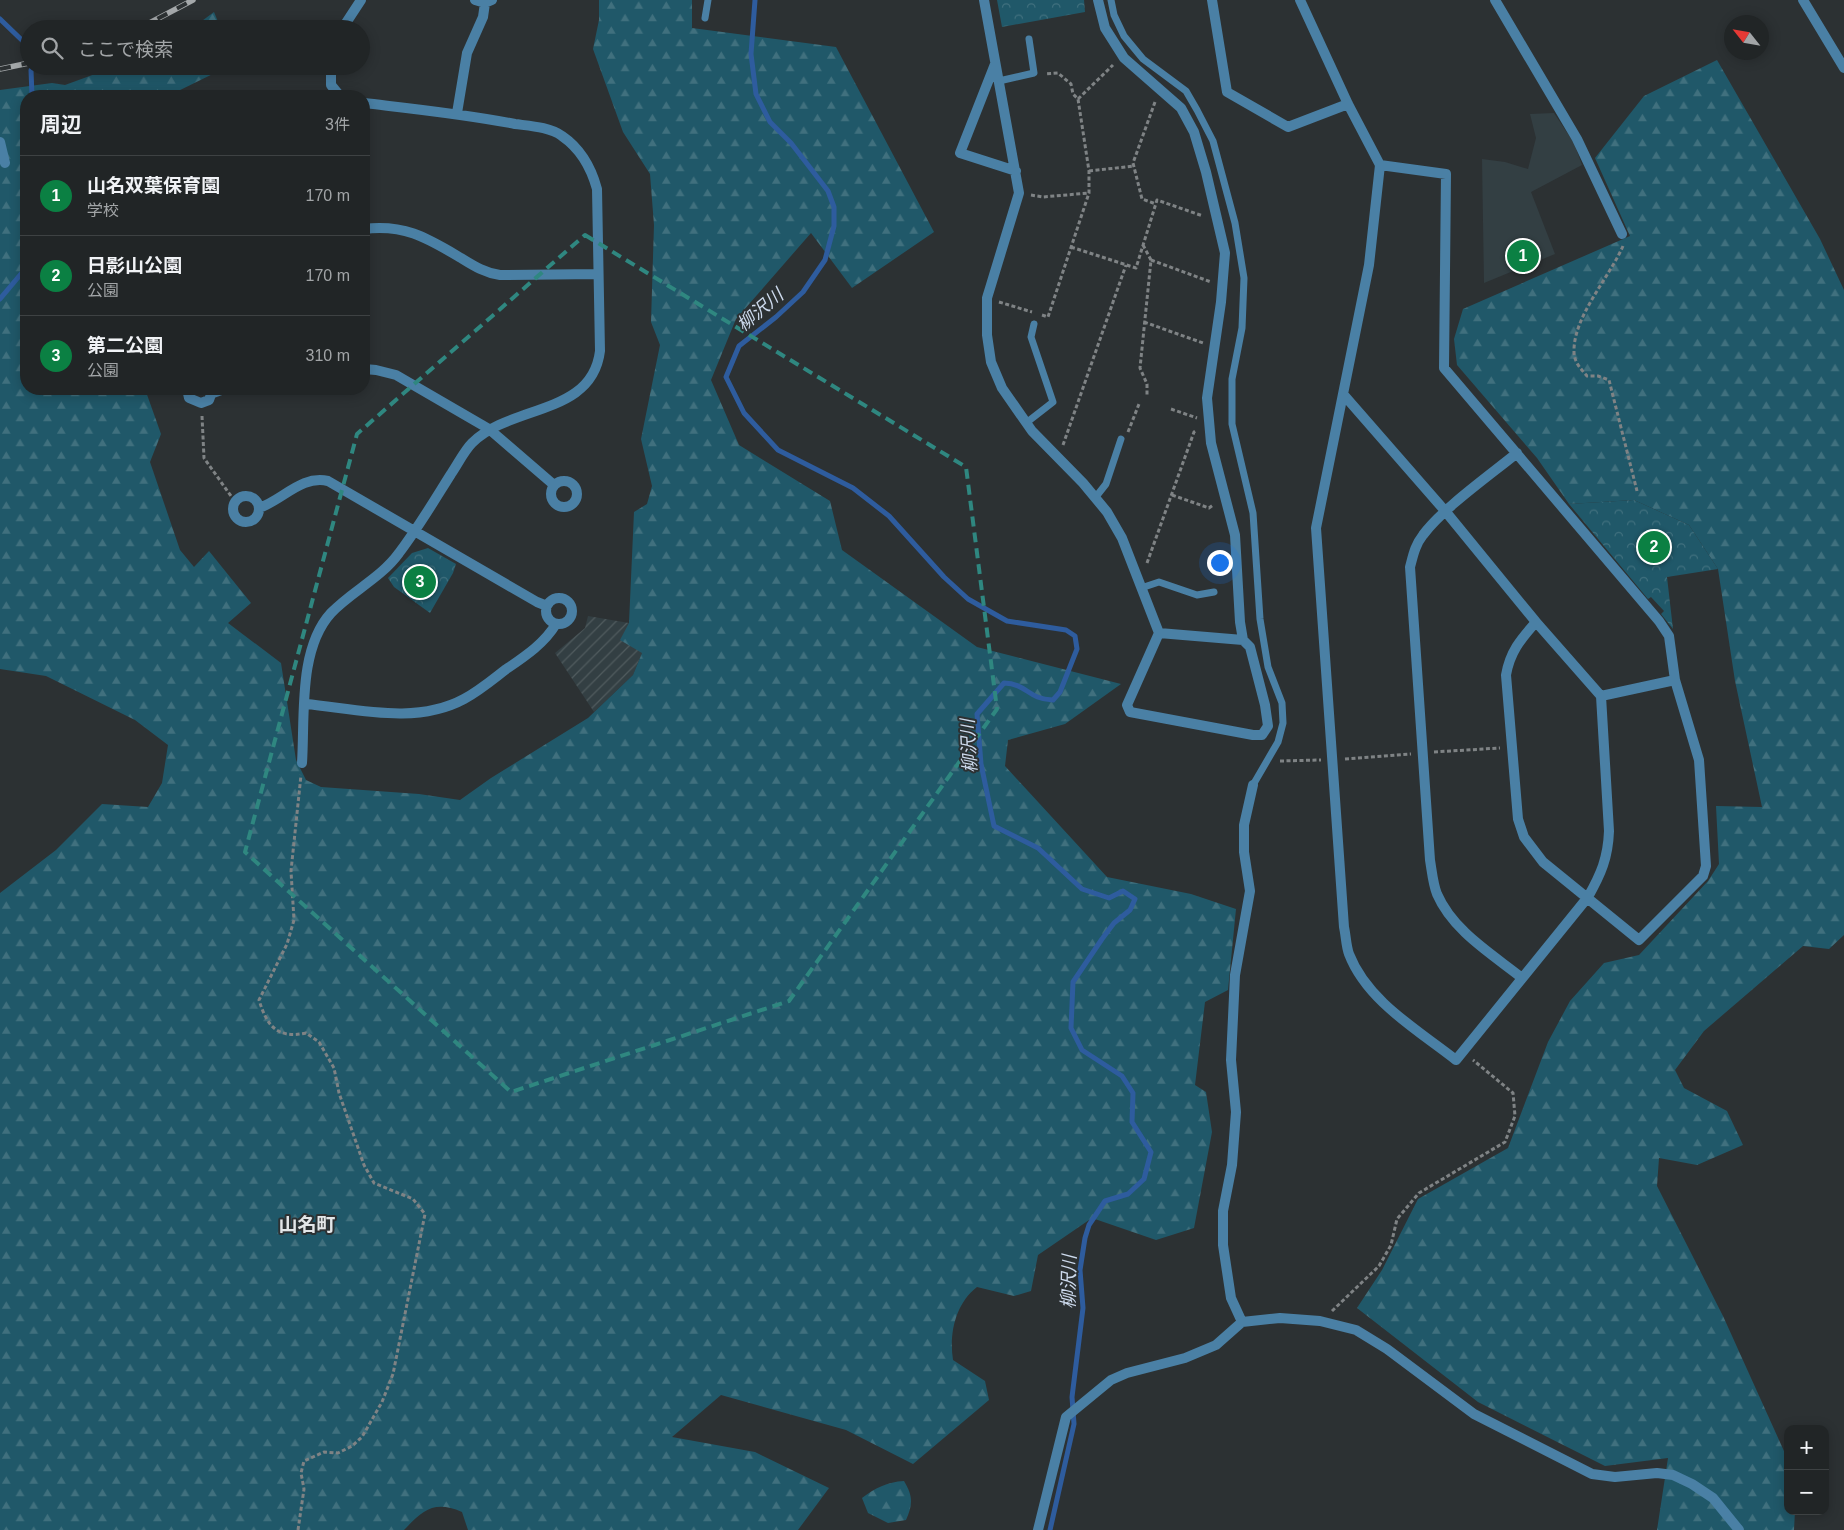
<!DOCTYPE html>
<html lang="ja">
<meta charset="utf-8">
<style>
body{margin:0;font-family:Helvetica,"Noto Sans JP",sans-serif;background:#292d2e;color:#f1f3f6}
.controls{position:absolute;right:15px;bottom:15px;display:grid;overflow:hidden;border-radius:10px;box-shadow:0 2px 12px #0003}
.controls button{width:45px;height:45px;display:grid;place-items:center;padding:0;border:0;border-bottom:1px solid #3e4243;background:#212526;color:#f1f3f6;font:25px sans-serif}
.compass{position:absolute;left:1724px;top:15px;width:45px;height:45px;border-radius:50%;background:#212526;box-shadow:0 2px 12px #0003;rotate:301deg}
.you{position:absolute;left:1219px;top:562px;width:18px;height:18px;margin:-12px;border:4px solid #fff;border-radius:50%;background:#1a73e8;box-shadow:0 0 0 8px #1a73e833}
.badge{display:grid;place-items:center;width:32px;height:32px;border-radius:50%;background:#0b8043;color:#fff;font-size:16px;font-weight:700}
.pin{position:absolute;translate:-50% -50%;border:2px solid #fff;box-shadow:0 1px 5px #0006}
.list{margin:0;padding:0;list-style:none}
h2{display:flex;justify-content:space-between;align-items:center;height:65px;margin:0;padding:0 20px;font-size:21px}
h2 small{font-size:16px;font-weight:400;color:#a2a5a7}
.list li{display:grid;grid-template-columns:32px 1fr auto;gap:15px;align-items:center;box-sizing:border-box;height:80px;padding:0 20px;border-top:1px solid #3e4243}
.list b{display:block;font-size:19px;white-space:nowrap}
.list p{margin:0;font-size:16px;white-space:nowrap;color:#a2a5a7}
.list em{font-size:16px;font-style:normal;color:#a2a5a7}
.icon{flex:none;width:28px;height:28px;fill:none;stroke:currentColor;stroke-width:2;stroke-linecap:round;stroke-linejoin:round}
.map{position:relative;flex:none;width:1844px;height:1530px;overflow:hidden}
.search{position:absolute;background:#212526;box-shadow:0 2px 12px #0003;left:20px;top:20px;width:350px;height:55px;display:flex;align-items:center;gap:12px;box-sizing:border-box;padding:0 18px;border-radius:28px;color:#a2a5a7;font-size:19px}
.panel{position:absolute;background:#212526;box-shadow:0 2px 12px #0003;left:20px;top:90px;width:350px;height:305px;border-radius:20px}
.map>svg:first-child{display:block}
</style>
<div class="map">
<svg width="1844" height="1530" viewBox="0 0 1844 1530">
<defs>
<pattern id="industrial-furrows" width="10" height="10" patternUnits="userSpaceOnUse" patternTransform="scale(1.25)"><rect width="10" height="10" fill="#333f43"/><path d="M-1 1l2-2M0 10L10 0M9 11l2-2" fill="none" stroke="#505b5e"/></pattern>
<pattern id="forest-firs" width="22" height="20" patternUnits="userSpaceOnUse" patternTransform="scale(1.25)"><rect width="22" height="20" fill="#205869"/><path d="M5 1l3.5 6h-7zM16 11l3.5 6h-7z" fill="#40707e"/></pattern>
<pattern id="park-crowns" width="20" height="18" patternUnits="userSpaceOnUse" patternTransform="scale(1.25)"><rect width="20" height="18" fill="#205869"/><path d="M2 6a3 3 0 1 1 6 0M12 15a3 3 0 1 1 6 0" fill="none" stroke="#40707e"/></pattern>
</defs>
<rect width="100%" height="100%" fill="#2c3133"/>
<path fill="#333f43" d="M1554,113l20,30 8,22 -51,27 24,62 -71,29 -2,-124 23,3 23,7 8,-31 -6,-24z"/>
<path fill="url(#industrial-furrows)" d="M588,616l41,7 13,30 -9,22 -39,37 -39,-59 30,-25z"/>
<path fill="url(#forest-firs)" d="M599,0h93v28l144,19 98,185 -82,56 -41,-55 -75,86 -25,61 28,65 91,56 12,49 135,97 144,37 -56,40 -57,16 -3,26 102,111 84,17 45,15 -8,81 -23,12 -10,83 11,7 6,40 -18,96 -38,12 -64,-22 -54,37 -7,36 -17,5 -37,-9c-22,17 -28,47 -24,73l32,21 4,19 -76,64 -67,-34 -125,-35 -49,42 83,15 74,36 -31,42h-330l-6,-18c-28,-12 -39,-2 -58,18h-404v-637l56,-43 46,-46 46,3 14,-24 6,-38 -33,-25 -89,-44 -46,-7v-579l52,-7 13,2 52,-19h112l-61,30h-142v293h119l16,45 -11,28 30,88 14,17 15,-16 42,52 -23,20 53,40 15,97 10,20 15,7 98,7 41,6 31,-22 97,-60 45,-43 9,-22 -22,-13 9,-17 5,-111 13,-8 5,-18 -11,-47 19,-94 -9,-23 3,-97 -4,-51 -27,-42 -30,-83 6,-29z
M214,12l7,17h-30z
M1717,60l103,179 24,51v645l-15,14 -26,-3 -99,85 -29,39 9,18 43,23 16,34 -46,20 -38,-7 -2,28 66,130 65,144v51h7l-1,19h-137l11,-72 -63,8 -127,-64 -121,-94 25,-38 36,-71 90,-51 40,-106 22,-41 34,-38 35,-8 69,-74 11,-17 -3,-58 46,1 -27,-126 -17,-112 -29,-44 -55,-25 -65,4 -32,-46 -80,-93 -3,-26 9,-30 167,-73 -35,-78 49,-62z
M904,1481c9,15 9,23 2,39l-18,3 -20,-10 -6,-15c13,-10 25,-16 42,-17z"/>
<path fill="url(#park-crowns)" d="M997,0h87l1,12 -83,15z
M1634,500l55,25 29,44 -51,8 6,52 -12,-15 3,-3 -13,-14 -3,2 -79,-95z
M428,548l28,16 -3,9 -23,40 -36,-26 -6,-9 24,-25z"/>
<g fill="none" stroke-linecap="round" stroke-linejoin="round">
<path stroke="#2e5c9e" stroke-width="5" d="M755,0l-4,54 5,40 14,28 21,21 37,48 6,16v19l-9,34 -22,32 -27,25 -37,29 -13,31 18,36 34,37 75,38 36,28 55,61 24,22 39,22 59,9 9,6 2,13 -17,43 -7,8c-26,-1 -25,-16 -49,-17l-27,31 4,50 13,62 44,22 44,41 27,9 14,-7 12,8 -5,11 -16,13 -12,16 -29,43 -2,46 11,22 40,26 11,17 -1,29 19,30 -7,27 -16,15 -23,7 -16,24 -4,13 -5,32 3,38 -11,89 2,27 -24,106
M0,19l29,28
M31,70l1,26
M0,299l26,-31"/>
<path stroke="#7f8385" stroke-width="3" stroke-dasharray="4 2.5" stroke-linecap="butt" d="M1078,99l35,-34
M1155,102l-22,61 9,36 14,5
M1089,171l45,-5
M1031,195l12,2 46,-4
M1143,245l8,15 -11,108 7,16v13
M1623,246c-14,32 -50,71 -49,106 0,10 7,17 13,24h11l11,4 28,111
M1071,247l65,21 21,-68 46,16
M1151,260l60,22
M999,302l33,10
M1042,315l6,2 41,-124v-22l-11,-72 -5,-5 -2,-10 -13,-11 -13,1
M1144,322l59,21
M1171,409l26,9
M202,416l2,42 27,38
M1128,432l11,-28
M1063,445l63,-180
M1172,495l37,13 4,-3
M1147,563l47,-131 3,-2
M1434,752l66,-4
M1345,759l66,-5
M1280,761l41,-1
M1332,1311l47,-45 12,-21 6,-26 22,-26 86,-51 10,-26 -2,-23 -40,-33
M298,1530l6,-41 -3,-16 3,-12 20,-9 14,1 14,-7 10,-9 20,-35 11,-28 32,-160 -12,-15 -39,-16 -10,-18 -25,-72 -5,-25 -15,-26 -13,-9c-29,6 -39,-7 -47,-33l28,-56 7,-24 -3,-49 10,-96"/>
<path stroke="#4a80a5" stroke-width="7" d="M1111,0l3,15 10,21 19,23 43,32 11,19 16,31 22,82 9,55 -2,50 -10,51v45l21,89 7,106 8,48 14,36 1,20 -5,19 -25,43
M705,18l3,-18
M999,81l35,-8 -5,-34
M1026,423l27,-21 -22,-65 3,-13
M1095,498l11,-14 15,-45
M1141,588l18,-6 38,13 17,-3"/>
<path stroke="#4a80a5" stroke-width="10" d="M475,0l10,3 7,-3
M984,0l35,193 -32,105v37l4,27 11,26 30,43 51,52 24,29 15,26 37,95 84,7 -3,-18 -5,-87 -24,-92 -4,-45 14,-96 4,-49 -19,-81 -12,-40 -13,-24 -57,-50 -19,-30 -7,-28
M1212,0l15,92 61,35 60,-23
M1300,0l48,104 32,61 -11,100 -53,263 28,399c2,9 2,19 5,27 18,47 69,76 107,106l132,-163c13,-23 20,-39 21,-66l-8,-135 -65,-74 -90,-110 -103,-118
M1495,0l82,139 45,95
M1803,0l41,68
M995,64l-35,89 56,18
M457,113l10,-60 16,-36 2,-14
M0,142l5,21
M1380,165l66,9 -2,194 215,253 10,15 6,44 24,80 7,106 -3,10 -64,64 -96,-78 -19,-25 -6,-18 -12,-144c4,-23 14,-35 30,-53
M364,229c41,-5 63,9 97,29 13,8 24,15 39,17l98,-1
M364,369l12,1 20,5 93,54 65,56
M187,389l2,9 12,5 8,-3 4,-11
M213,393l11,-4
M1517,453c-27,22 -75,56 -94,82 -8,10 -10,21 -13,32l20,293c2,12 3,24 7,34 16,37 55,60 85,84
M551 494a13 13 0 1 1 26 0a13 13 0 1 1-26 0Z
M233 509a13 13 0 1 1 26 0a13 13 0 1 1-26 0Z
M259,508c24,-8 42,-33 69,-27l209,121 10,4
M546 611a13 13 0 1 1 26 0a13 13 0 1 1-26 0Z
M1159,633l-32,72 3,7 123,23h9l6,-9 -3,-21 -15,-58 -7,-7
M1601,696l74,-16
M306,704c51,5 110,21 158,-5 15,-8 28,-19 41,-29 19,-13 39,-26 51,-46
M302,763c3,-46 -4,-114 29,-150 21,-22 50,-35 68,-60 19,-25 35,-52 52,-79 7,-10 13,-23 21,-31 39,-39 120,-27 128,-92l-3,-162c-6,-22 -16,-40 -35,-53 -12,-9 -32,-10 -47,-12 -50,-10 -100,-15 -151,-21
M1242,1322l-11,-24 -8,-53v-34l9,-46 4,-53 -5,-52 4,-85 15,-84 -6,-39v-27l9,-40
M1038,1530l28,-113 45,-37 16,-7 58,-15 31,-13 26,-23 38,-4 40,3 36,9 31,19 87,65 118,60 23,3 42,-4 16,2 19,9 21,14 26,32"/>
<path stroke="#4a80a5" stroke-width="10" d="M342,29l19,-29
M331,66v19l9,11"/>
<g stroke="#a4a8aa" stroke-width="5.5">
<path id="rail" d="M138,29l55,-29
M0,69l29,-6"/>
</g>
<use href="#rail" stroke="#2c3133" stroke-width="4" stroke-dasharray="11" stroke-linecap="butt"/>
</g>
<path fill="none" stroke="#2f8780" stroke-width="4" stroke-dasharray="10 6" stroke-linejoin="round" d="M585,235l381,232 31,242 -208,292 -278,91 -266,-240 112,-418z"/>
<g text-anchor="middle" dominant-baseline="central" stroke-width="4" stroke-linejoin="round" paint-order="stroke">
<g font-size="18" font-style="italic" fill="#cddaed" stroke="#2c3133">
<text transform="translate(760 310) rotate(-40)">柳沢川</text>
<text transform="translate(969 746) rotate(-93)">柳沢川</text>
<text transform="translate(1069 1282) rotate(-89)">柳沢川</text>
</g>
<g font-size="19" font-weight="bold" fill="#e3e6e8" stroke="#2c3133">
<text x="307" y="1224">山名町</text>
</g>
</g>
</svg>
<div class="controls">
<button>+</button>
<button>−</button>
</div>
<svg class="compass" viewBox="-18 -18 36 36"><path d="M0-13l5 13h-10z" fill="#e53935"/><path d="M0 13l5-13h-10z" fill="#a2a5a7"/></svg>
<div class="you"></div>
<div class="pin badge" style="left:1523px;top:256px">1</div>
<div class="pin badge" style="left:1654px;top:547px">2</div>
<div class="pin badge" style="left:420px;top:582px">3</div>
<div class="search"><svg class="icon" aria-label="search" viewBox="0 0 24 24"><circle cx="10" cy="10" r="6"/><path d="M15 15l6 6"/></svg>ここで検索</div>
<section class="panel">
<h2>周辺<small>3件</small></h2>
<ul class="list">
<li><span class="badge">1</span><div><b>山名双葉保育園</b><p>学校</p></div><em>170 m</em></li>
<li><span class="badge">2</span><div><b>日影山公園</b><p>公園</p></div><em>170 m</em></li>
<li><span class="badge">3</span><div><b>第二公園</b><p>公園</p></div><em>310 m</em></li>
</ul>
</section>
</div>
